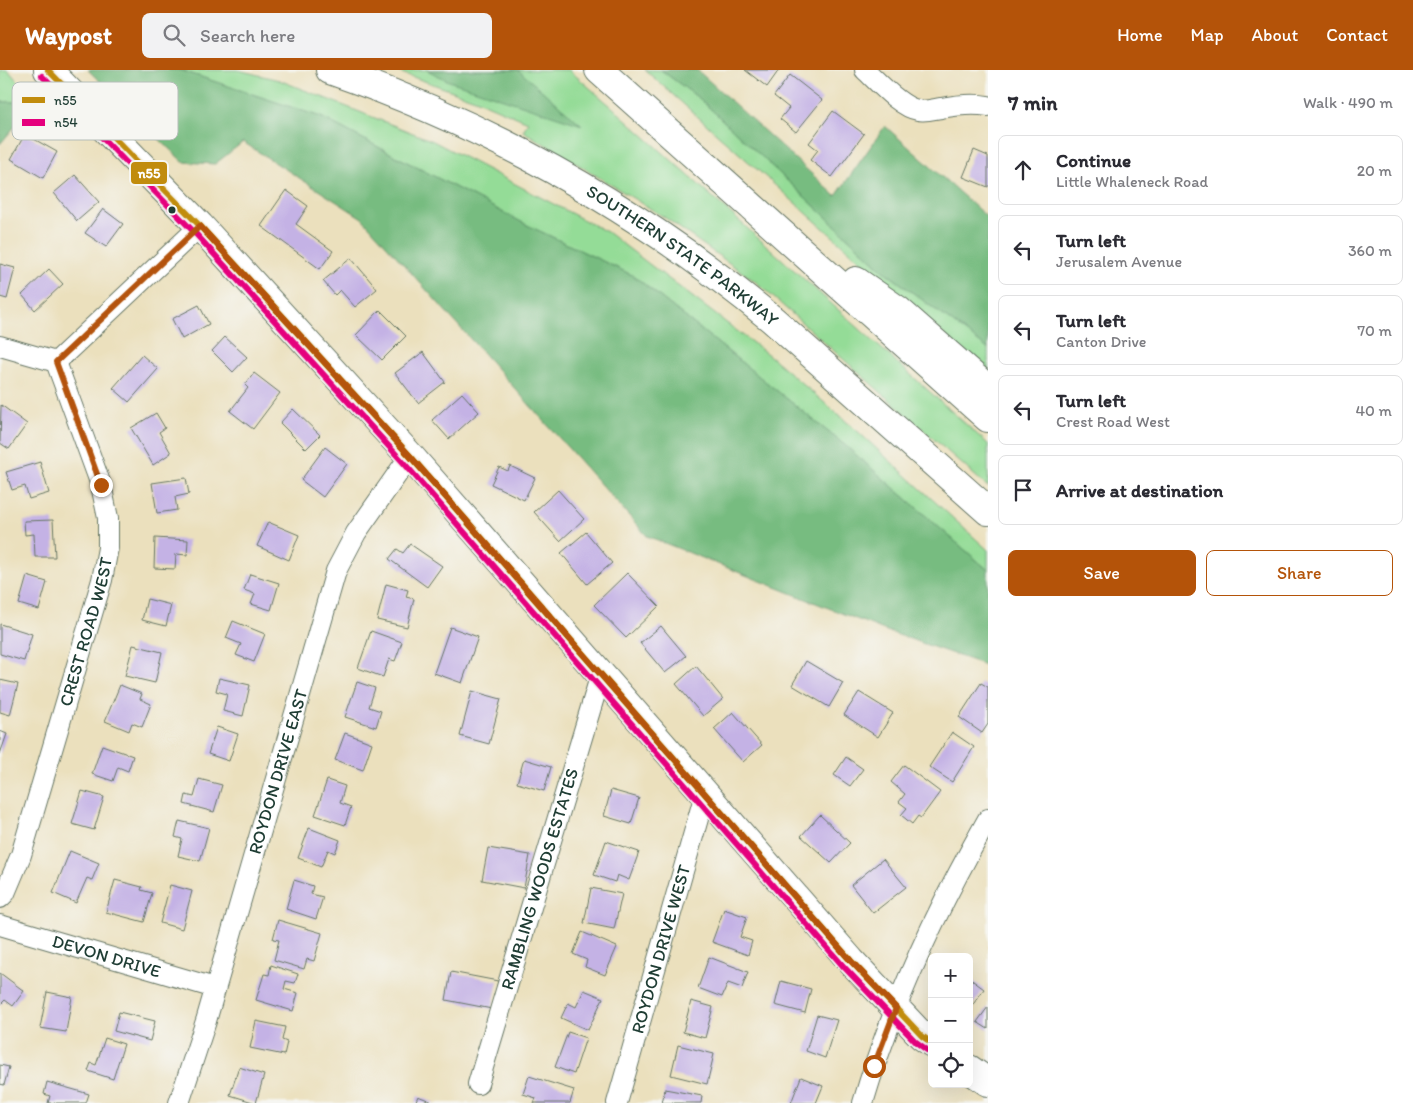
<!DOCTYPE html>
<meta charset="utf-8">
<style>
body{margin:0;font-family:Itim,sans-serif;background:#f2f2f3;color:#2b2b33}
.controls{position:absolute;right:15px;bottom:15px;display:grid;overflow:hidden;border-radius:8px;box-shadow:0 5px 20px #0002}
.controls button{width:45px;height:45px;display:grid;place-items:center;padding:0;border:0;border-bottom:1px solid #e1e1e2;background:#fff;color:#2b2b33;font:25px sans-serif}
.stop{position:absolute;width:15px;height:15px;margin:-11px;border:4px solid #b45309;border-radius:50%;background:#fff}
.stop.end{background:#b45309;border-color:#fff;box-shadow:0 1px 5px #0008}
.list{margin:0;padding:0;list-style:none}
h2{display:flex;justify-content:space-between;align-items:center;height:65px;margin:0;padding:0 20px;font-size:21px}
h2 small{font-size:16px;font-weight:400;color:#7c7c81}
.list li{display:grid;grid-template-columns:32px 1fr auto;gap:15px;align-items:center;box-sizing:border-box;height:70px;margin:0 10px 10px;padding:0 10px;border:1px solid #e1e1e2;border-radius:8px}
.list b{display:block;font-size:19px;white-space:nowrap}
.list p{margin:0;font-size:16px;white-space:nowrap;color:#7c7c81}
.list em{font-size:16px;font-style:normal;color:#7c7c81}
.actions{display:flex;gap:10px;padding:15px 20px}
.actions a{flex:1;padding:11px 0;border:1px solid #b45309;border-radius:8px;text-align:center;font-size:18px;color:#b45309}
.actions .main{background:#b45309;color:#fff}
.icon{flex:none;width:28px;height:28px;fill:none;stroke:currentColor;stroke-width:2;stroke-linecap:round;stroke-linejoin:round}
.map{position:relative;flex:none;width:988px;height:1033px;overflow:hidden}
header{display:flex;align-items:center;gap:30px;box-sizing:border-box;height:70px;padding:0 25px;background:#b45309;color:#fff}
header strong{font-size:24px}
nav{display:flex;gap:28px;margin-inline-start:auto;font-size:18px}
.search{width:350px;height:45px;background:#f2f2f3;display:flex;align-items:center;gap:12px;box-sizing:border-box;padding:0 18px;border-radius:8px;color:#7c7c81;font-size:19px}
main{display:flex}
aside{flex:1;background:#fff}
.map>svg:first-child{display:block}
</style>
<header>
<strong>Waypost</strong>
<div class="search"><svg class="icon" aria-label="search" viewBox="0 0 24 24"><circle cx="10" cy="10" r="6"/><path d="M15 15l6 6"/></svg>Search here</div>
<nav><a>Home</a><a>Map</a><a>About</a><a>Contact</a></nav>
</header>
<main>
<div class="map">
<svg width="988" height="1033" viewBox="0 0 988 1033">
<rect width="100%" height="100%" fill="#f6f6f2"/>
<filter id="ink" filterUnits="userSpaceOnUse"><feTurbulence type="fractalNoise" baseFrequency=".02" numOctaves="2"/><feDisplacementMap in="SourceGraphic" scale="10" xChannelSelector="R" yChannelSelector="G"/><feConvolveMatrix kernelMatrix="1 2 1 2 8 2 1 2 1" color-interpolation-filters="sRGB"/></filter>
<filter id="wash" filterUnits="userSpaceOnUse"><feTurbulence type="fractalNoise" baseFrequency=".0096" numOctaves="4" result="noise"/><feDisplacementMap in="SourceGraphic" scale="20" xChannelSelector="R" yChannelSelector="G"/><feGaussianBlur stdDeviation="1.12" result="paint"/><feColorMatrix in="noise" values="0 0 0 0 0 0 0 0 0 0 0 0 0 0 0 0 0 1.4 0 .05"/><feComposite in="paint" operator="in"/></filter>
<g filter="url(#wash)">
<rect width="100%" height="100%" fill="#ebe0bd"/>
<path fill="#94dc97" stroke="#5a8c66" d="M0,0h8l28,32h-36z
M180,0h58l41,10 154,61 174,91 163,124 85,73 133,121v20l-141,-123 -213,-171 -105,-50 -208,-109z
M393,0h176l43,37 376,337v43l-232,-205 -92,-65 -141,-86 5,-9 -53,-23z
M645,0h16l39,29 184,172 104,78v25z"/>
<path fill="#77bc80" stroke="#4b7c5a" d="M88,0h92l141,47 208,109 105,50 213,171 141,123v96l-104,-36 -237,-94 -285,-318 -119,-76 -28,22 -32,-2z
M427,0h91l64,55 -133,-44z
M661,0h36l139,126 49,-70 103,92v131l-104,-78 -184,-172z
M0,32h36l-36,42z"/>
<g id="blocks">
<path fill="#c4b2e5" d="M745,0h34l-12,17z
M790,5l32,25 -26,32 -16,-13 9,-11 -15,-12z
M833,41l31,23 -32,43 -22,-17 8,-10 -9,-7z
M25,64l32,18 -14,26 -32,-19z
M974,80l14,6v31l-25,-10z
M75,105l24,27 -22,19 -23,-28z
M286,120l22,16 -12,18 37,27 -13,18 -59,-43z
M103,139l20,15 -17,23 -21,-14z
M351,188l26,31 -22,18 -15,-17 -5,5 -12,-14z
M0,194l15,4 -8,31 -7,-2z
M49,199l14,15 -28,26 -13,-15z
M199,235l10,19 -27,15 -10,-20z
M380,240l26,26 -24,24 -26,-25z
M225,267l22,20 -14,15 -21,-21z
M423,282l22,30 -27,21 -23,-30z
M142,285l16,14 -29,33 -16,-14z
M254,303l26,20 -27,36 -23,-18 18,-23 -3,-3z
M462,323l17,19 -30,27 -17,-19z
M1,335l26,19 -18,25 -9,-6z
M293,339l27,26 -14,14 -26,-26z
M156,343l9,15 -6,4 12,21 -18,12 -22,-37z
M325,377l22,17 -24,33 -22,-17z
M40,392l9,31 -20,6 -4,-13 -13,4 -6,-18z
M510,396l25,12 -11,22 -33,-16 8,-17 9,4z
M186,408l3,16 -14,3 2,13 -20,3 -5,-30z
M558,420l26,29 -24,22 -26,-29z
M53,450l2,37h-20l-1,-23 -9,1 -1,-14z
M268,452l31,13 -10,25 -32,-14z
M586,462l26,31 -25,21 -26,-31z
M155,468l33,2 -1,15 -11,-1 -1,15 -21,-1z
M410,474l32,22 -15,21 -38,-28 8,-10 6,4z
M627,503l32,33 -33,32 -32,-33z
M250,504l29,9 -8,27 -20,-6 4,-10 -11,-4z
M27,506l20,6 -8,28 -20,-6z
M386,514l22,6 -2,7 8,2 -7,28 -30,-7z
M147,529l24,6 -5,21 -24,-6z
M233,551l32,13 -11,28 -18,-7 5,-11 -15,-6z
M0,554l32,10 -8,27 -24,-7z
M661,556l25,30 -21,17 -25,-30z
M450,557l28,10 -16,46 -28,-10z
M371,561l31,11 -7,19 -6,-2 -6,18 -25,-9z
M133,575l29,7 -7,31 -30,-7z
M806,591l37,22 -14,24 -37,-22z
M696,596l27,33 -20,17 -27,-32z
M219,608l31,7 -7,31 -20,-5 4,-17 -11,-3z
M0,610l18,4 -8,31 -10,-3z
M357,612l18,6 -6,19 12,4 -5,16 -31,-10z
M981,613l7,4v37l-6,9 -23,-16z
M120,615l22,9 -2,5 11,5 -9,23 -10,-4 -3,8 -24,-10z
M472,621l29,8 -12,45 -29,-8z
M859,622l34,21 -15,24 -34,-22z
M733,642l29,33 -19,17 -29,-33z
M217,657l21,7 -9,27 -21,-7z
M0,661l7,3 -7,20z
M952,662l22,15 -22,35 -23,-15z
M345,663l27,10 -9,27 -28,-10z
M102,675l31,11 -5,15 -10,-4 -5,14 -21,-7z
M846,687l17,12 -13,17 -16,-11z
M524,689l27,8 -7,24 -27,-8z
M904,695l36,27 -19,26 -3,-2 -6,8 -11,-9 6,-7 -8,-6 6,-8 -14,-12z
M199,709l23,6 -8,27 -30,-8 2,-9 8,2z
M327,710l18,6 -5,17 11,4 -6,18 -30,-10z
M611,720l28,8 -8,26 -27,-8z
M82,721l22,6 -10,33 -22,-6z
M820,745l30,28 -19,20 -30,-27z
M179,751l30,7 -9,33 -22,-5 4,-17 -7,-2z
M309,758l31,12 -5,13 -7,-3 -7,17 -23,-9z
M606,771l33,11 -10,28 -12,-5 -2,7 -21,-7z
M488,778l42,7 -6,33 -42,-8z
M70,781l29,12 -7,17 -5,-2 -11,25 -23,-10z
M883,789l23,28 -33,26 -22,-28z
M115,810l27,7 -1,3 11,3 -8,29 -38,-10z
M294,810l19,6 -2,8 12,3 -7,22 -30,-10z
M170,815l22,6 -10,38 -22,-6z
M591,818l31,6 -8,35 -30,-6z
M724,839l23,8 -7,20 12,4 -4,14 -36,-13z
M278,850l44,13 -8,28 -7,-2 -3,10 -30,-9 5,-20 -6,-1z
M582,862l35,15 -12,28 -20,-8 2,-7 -14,-6z
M709,887l39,15 -6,16 -14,-5 -6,14 -24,-9z
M271,895l27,9 -3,9 -9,-2 -2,8 14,4 -5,18 -37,-11 8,-26 5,1z
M451,902l47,9 -6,28 -46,-9z
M0,903l24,18 -11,15 -8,-6 -5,5z
M969,908l15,11 -15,21z
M781,911l30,8 -6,24 -30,-8z
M584,920l19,8 -15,32 -27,-12 7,-15 8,4z
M47,922l25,5 -6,35 -26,-4z
M691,931l22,6 -8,31 -22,-6z
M988,937v22l-11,-7z
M119,942l36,9 -5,20 -36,-10z
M817,945l20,5 -12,38 -19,-7z
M256,951l29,6 -3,13 5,2 -3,13 -34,-7z
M568,962l18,6 -12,36 -19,-7z
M105,968l19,6 -11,35 -25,-8 3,-8 5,2z
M678,975l36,9 -7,30 -36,-9z
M0,995l9,2 -5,18 -4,-1z
M239,997l25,8 -8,28 -26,-8z
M529,1006l45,14 -4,13h-36l2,-5 -13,-4z
M801,1007l22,9 -7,17h-25z
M47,1012l42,12 -3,9h-38l2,-7 -6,-2z
M665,1019l37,7 -1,7h-39z
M418,1026l17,7h-20z"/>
</g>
</g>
<g filter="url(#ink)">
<use href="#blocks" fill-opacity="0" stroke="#667664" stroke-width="1"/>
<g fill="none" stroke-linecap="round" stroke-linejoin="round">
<g stroke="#667664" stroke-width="22">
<g id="street">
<path d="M865,0c12,11 36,38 53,40 7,2 16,-1 23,-2 16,-3 31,-5 47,-2"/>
<path d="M0,276l56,16"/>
<path d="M56,292l144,-136"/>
<path id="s1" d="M0,828l5,-5 16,-38 81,-275 6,-32v-30l-7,-33 -45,-123"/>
<path id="s2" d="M0,855l215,63"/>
<path id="s3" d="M478,1014l123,-410"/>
<path id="s4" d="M179,1033l27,-82 130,-450 20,-38 54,-77"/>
<path id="s5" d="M617,1033l88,-309"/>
<path d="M863,1033c29,-99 74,-194 125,-284"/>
</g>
</g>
<g stroke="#667664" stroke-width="30">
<path id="primary" d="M48,0l152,156 210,230 441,505 71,75 10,7
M969,999l19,13"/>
</g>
<g stroke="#667664" stroke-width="30">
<g id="highway">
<path id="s6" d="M330,0c164,57 309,139 443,250l215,191"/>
<path d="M599,0l389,348"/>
<path d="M856,211l42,29 90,79"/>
</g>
</g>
<use href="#street" stroke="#fff" stroke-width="20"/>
<use href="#primary" stroke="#fff" stroke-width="28"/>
<use href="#highway" stroke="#fff" stroke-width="28"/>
<g stroke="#f6f6f2" stroke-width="10">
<path id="bus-1" d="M48,0l152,156 210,230 441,505 71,75 10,7"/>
</g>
<g stroke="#f6f6f2" stroke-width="10">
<path id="bus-2" d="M42,6l152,156 209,230 441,505 72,75 11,8"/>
</g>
<use href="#bus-1" stroke="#c18c0d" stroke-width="6"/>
<use href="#bus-2" stroke="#e5007d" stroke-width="6"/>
</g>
</g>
<g fill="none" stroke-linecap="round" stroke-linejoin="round" filter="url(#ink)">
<path stroke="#b45309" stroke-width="6" d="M101,415l-45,-123 144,-136 210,230 441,505 45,47 -22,58"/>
</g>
<circle fill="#1f3d34" stroke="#f6f6f2" stroke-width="2" cx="172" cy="140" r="4.5"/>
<g text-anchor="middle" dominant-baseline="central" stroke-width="4" stroke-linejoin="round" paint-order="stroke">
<g font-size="18" fill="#1f3d34" stroke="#f6f6f2">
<text stroke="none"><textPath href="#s6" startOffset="400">SOUTHERN STATE PARKWAY</textPath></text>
<text stroke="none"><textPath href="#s1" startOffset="281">CREST ROAD WEST</textPath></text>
<text stroke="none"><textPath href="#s4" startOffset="346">ROYDON DRIVE EAST</textPath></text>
<text stroke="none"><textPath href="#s3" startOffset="214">RAMBLING WOODS ESTATES</textPath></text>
<text stroke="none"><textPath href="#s5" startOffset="160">ROYDON DRIVE WEST</textPath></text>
<text stroke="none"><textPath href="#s2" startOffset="111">DEVON DRIVE</textPath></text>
</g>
</g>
<rect x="12" y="12" width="166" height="58" rx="8" fill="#f6f6f2" stroke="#b6beb9" stroke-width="1"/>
<rect x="22" y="27" width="23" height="6" fill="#c18c0d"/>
<rect x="22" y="49" width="23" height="7" fill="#e5007d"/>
<g font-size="14" fill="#1f3d34">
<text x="54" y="35">n55</text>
<text x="54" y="57">n54</text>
</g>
<rect stroke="#f6f6f2" stroke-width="2" x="130" y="91" width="38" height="24" rx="5" fill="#c18c0d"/>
<g font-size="14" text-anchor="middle" font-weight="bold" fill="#fff">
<text x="149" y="108">n55</text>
</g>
</svg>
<div class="controls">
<button>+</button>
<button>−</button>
<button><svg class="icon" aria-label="locate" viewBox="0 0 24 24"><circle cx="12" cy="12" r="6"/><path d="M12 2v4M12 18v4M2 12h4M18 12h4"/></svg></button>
</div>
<div class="stop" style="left:874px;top:996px"></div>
<div class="stop end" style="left:101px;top:415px"></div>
</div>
<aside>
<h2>7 min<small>Walk · 490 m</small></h2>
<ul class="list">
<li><svg class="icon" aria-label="ahead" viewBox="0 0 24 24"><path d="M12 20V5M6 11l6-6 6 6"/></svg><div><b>Continue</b><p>Little Whaleneck Road</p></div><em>20 m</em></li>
<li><svg class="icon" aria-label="left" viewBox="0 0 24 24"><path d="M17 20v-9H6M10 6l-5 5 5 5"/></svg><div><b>Turn left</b><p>Jerusalem Avenue</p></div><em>360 m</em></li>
<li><svg class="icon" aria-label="left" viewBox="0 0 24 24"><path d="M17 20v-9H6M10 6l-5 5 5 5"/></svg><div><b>Turn left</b><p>Canton Drive</p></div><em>70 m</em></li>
<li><svg class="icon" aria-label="left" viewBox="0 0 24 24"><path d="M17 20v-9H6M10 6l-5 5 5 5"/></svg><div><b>Turn left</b><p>Crest Road West</p></div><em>40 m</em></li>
<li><svg class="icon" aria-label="arrive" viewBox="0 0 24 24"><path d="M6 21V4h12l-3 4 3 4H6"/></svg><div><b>Arrive at destination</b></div></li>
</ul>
<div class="actions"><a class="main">Save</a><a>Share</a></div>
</aside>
</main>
